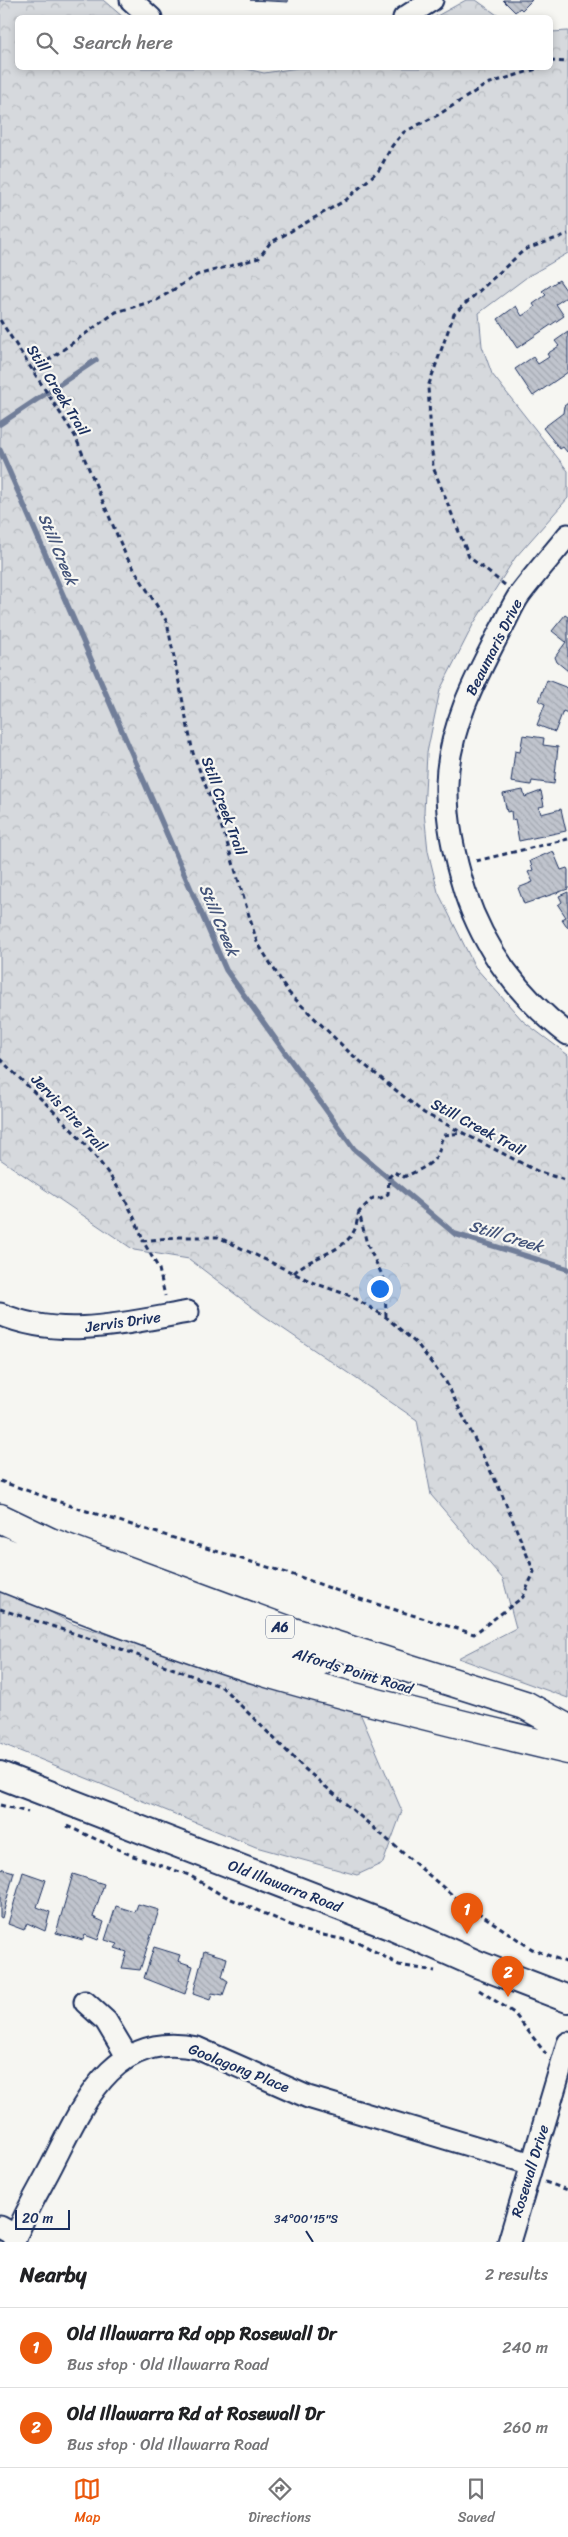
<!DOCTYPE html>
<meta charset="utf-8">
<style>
body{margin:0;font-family:Sriracha,sans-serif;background:#f2f2f2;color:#202124}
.scale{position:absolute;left:15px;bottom:12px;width:55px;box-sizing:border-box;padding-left:5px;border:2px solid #1b2f5e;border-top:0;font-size:14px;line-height:18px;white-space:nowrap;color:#1b2f5e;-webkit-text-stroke:4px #f6f6f2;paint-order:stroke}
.you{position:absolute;left:379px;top:1288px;width:18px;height:18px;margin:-12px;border:4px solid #fff;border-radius:50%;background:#1a73e8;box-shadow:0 0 0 8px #1a73e833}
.badge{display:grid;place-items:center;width:32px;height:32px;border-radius:50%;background:#ea580c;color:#fff;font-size:16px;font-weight:700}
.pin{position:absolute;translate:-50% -41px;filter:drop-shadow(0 1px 2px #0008)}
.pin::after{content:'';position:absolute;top:26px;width:18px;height:15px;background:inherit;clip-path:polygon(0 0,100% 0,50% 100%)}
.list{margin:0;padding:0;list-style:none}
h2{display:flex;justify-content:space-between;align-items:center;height:65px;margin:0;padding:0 20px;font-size:21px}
h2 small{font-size:16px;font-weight:400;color:#757577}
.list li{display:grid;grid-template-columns:32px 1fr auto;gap:15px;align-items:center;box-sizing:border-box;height:80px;padding:0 20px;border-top:1px solid #e0e0e0}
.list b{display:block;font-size:19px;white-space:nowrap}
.list p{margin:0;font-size:16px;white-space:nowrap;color:#757577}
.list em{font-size:16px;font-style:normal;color:#757577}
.icon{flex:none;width:28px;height:28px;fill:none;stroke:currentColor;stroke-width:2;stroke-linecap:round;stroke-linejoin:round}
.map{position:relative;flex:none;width:568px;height:2242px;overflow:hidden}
.search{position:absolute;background:#fff;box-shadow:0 2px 8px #0003;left:15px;right:15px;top:15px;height:55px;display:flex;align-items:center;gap:12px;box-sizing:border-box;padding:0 18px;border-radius:8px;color:#757577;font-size:19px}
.sheet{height:225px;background:#fff}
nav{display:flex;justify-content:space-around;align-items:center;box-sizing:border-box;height:70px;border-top:1px solid #e0e0e0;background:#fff;font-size:14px;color:#757577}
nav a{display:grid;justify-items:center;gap:2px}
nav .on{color:#ea580c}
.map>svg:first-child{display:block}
</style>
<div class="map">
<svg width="568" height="2242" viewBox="0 0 568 2242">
<defs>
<pattern id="forest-crowns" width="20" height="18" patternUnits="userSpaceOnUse" patternTransform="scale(1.25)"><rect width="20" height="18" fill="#d6d9dd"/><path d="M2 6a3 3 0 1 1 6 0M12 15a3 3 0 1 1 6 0" fill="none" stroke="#b7bbc0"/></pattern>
<pattern id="building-back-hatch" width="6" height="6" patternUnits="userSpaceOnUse" patternTransform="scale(1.25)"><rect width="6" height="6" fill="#c0c4cd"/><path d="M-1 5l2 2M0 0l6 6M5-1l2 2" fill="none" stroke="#a4a9b2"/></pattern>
</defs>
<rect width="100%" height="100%" fill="#f6f6f2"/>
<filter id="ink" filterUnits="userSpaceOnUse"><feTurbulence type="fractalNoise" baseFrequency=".02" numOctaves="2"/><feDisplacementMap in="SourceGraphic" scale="10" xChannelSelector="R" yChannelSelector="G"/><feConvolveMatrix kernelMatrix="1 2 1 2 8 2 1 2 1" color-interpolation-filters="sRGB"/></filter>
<g filter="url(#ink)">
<path fill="url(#forest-crowns)" stroke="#78849e" d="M0,0h103l20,17 -105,1v50h224l22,5 34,-5h252l1,-36 17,-1v222l-41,24 -48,36 3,33 10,28 76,97v27l-53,60 -41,65 -34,67 -13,63 -3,59 4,39 10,41 37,75 48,54 45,34v643l-110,-40 58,-30 -13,-49 -72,-84 -14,-75 -157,-107 -71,-54 -55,-9 -134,-91z
M466,0h10l24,17h-65z
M0,1586l73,38 287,89 42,98 -19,52 -26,12 -101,-28 -256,-104z"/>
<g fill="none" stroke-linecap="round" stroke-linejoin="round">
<path stroke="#717e99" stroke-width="5.5" d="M0,424l96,-64
M0,450l226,520 128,179 101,85 113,35"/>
</g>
<path fill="url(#building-back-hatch)" stroke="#1b2f5e" d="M250,0h38v2z
M503,0h29l-10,10 -2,-2 -5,4z
M559,280l9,13v3l-12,8 8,12 -47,32 -19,-29 18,-13 6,10 13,-9 -2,-3 13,-9 -4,-4z
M568,332v40l-35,24 -18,-27 18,-12 5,7 11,-7 -2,-3 12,-8 -4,-5z
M568,403v48l-1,1 -4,-5 -3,2 -17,-21 20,-15 1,-7z
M565,615l3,2v54l-11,-9 -2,-5 11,-15 -14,-11z
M547,680l21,8v25l-5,-2 -8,21 -18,-7 8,-21 -6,-3z
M523,735l21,3 -1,7 15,2 -4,37 -22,-3 -1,4 -20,-3 4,-31 5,1z
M523,790l2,7 16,-6 3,15 -5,1 2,7 20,-5 5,22 -47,10 -4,-22 -3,1 -1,-9 -4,1 -4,-18z
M553,851l8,19 6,-2 1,2v19l-44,15 -6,-16 15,-6 -5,-10 5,-2 -3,-9z
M568,892v36l-6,-9 4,-2 -8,-12 4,-3 -3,-6z
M0,1868l14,4 -12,46 -2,-1z
M23,1872l23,8 -9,27 13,5 -5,19 -18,-8 -3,7 -16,-6z
M73,1874l31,10 -11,33 11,5 -6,18 -13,-5 -2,5 -27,-7z
M138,1904l21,6 -19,60 -18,-2 5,-16 -12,-4 3,-4 -13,-4 11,-34 19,6z
M154,1947l26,8 -2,6 15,5 -8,28 -41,-16z
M204,1951l23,7 -5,19 6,4 -5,14 -11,-2 -2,7 -17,-6z"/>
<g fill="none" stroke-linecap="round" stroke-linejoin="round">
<g stroke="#1b2f5e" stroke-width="25">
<path id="minor" d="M131,0l20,18
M404,18l28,-18
M568,535c-16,20 -33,39 -48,59 -8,11 -13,25 -20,37 -24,46 -52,99 -53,153 -1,37 7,73 18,108 19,57 55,106 103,142
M0,1314c61,26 126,9 188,-2
M85,2002l21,19 21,35
M0,2227l16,9
M14,2242c9,-27 26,-53 39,-79 31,-61 61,-133 144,-115l111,49 224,67
M509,2242l59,-199"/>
</g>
<g stroke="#1b2f5e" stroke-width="30">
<path id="tertiary" d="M0,1775l395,153 82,36 91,35"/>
</g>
<g stroke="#1b2f5e" stroke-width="31">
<path id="trunk" d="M0,1518l50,24 240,89 235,74 38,21
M0,1550l117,46 203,65
M0,1576c90,36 181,71 274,99 97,28 196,52 294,75"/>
</g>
<path stroke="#1b2f5e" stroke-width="3" stroke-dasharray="5 4" stroke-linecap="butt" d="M550,61l18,1
M0,320l75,116 51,120 41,66 26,131 32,83 32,106 32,51 61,60 74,60 113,58 31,10
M33,371l83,-59 41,-12 40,-25 62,-17 11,-15 76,-43 33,-30 13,-24 12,-14 34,-17 49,-31 53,-16
M505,585l-36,-28 -36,-90 -5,-80 26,-73 70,-64 44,-16
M476,861l92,-22
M0,1059c54,54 119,106 143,182
M294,1273c17,-18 47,-18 60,-42 3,-5 3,-13 5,-19
M386,1317l-1,-36 -18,-37 -8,-32 14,-14h8l7,-4 1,-17 5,-5 10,5c12,-6 31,-12 35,-26 2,-7 1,-10 5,-16l20,-2
M0,1481l77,27 223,69 60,22 114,35 49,-37 11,-25 -33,-80 -55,-110 -28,-37 -32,-28 -35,-21 -37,-13 -96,-46h-41l-34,4 16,28 6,27
M0,1609l121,40 101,38 83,82 146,125 81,55 36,14
M0,1805l28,7
M67,1826l66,30 56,19 31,19 84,37 56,12 39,22 36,6
M479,1990l35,23 32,41
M545,2182l23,8"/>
<use href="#minor" stroke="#f6f6f2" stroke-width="21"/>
<use href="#tertiary" stroke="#f6f6f2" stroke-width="26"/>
<use href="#trunk" stroke="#f6f6f2" stroke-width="28"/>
</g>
</g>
<path fill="none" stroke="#1b2f5e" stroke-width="2" d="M306,2231l7,11"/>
<g text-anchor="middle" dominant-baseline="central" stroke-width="4.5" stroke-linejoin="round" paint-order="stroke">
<rect fill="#f6f6f2" stroke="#5d6b8a" stroke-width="1" x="266" y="1615.5" width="28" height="23" rx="4"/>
<g font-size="14" font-weight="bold" fill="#1b2f5e">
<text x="280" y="1627">A6</text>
</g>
<g font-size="15" fill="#1b2f5e" stroke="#f6f6f2">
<text transform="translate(58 390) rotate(58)">Still Creek Trail</text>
<text transform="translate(494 647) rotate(-63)">Beaumaris Drive</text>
<text transform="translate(224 806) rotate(70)">Still Creek Trail</text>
<text transform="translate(69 1113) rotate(46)">Jervis Fire Trail</text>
<text transform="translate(478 1127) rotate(28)">Still Creek Trail</text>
<text transform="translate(123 1322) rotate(-8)">Jervis Drive</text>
<text transform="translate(353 1671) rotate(17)">Alfords Point Road</text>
<text transform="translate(285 1886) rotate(21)">Old Illawarra Road</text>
<text transform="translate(239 2068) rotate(22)">Goolagong Place</text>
<text transform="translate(530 2171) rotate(-73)">Rosewall Drive</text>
</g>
<g font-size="16" font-style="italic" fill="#46567b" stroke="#f6f6f2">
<text transform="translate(58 549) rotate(67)">Still Creek</text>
<text transform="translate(219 920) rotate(67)">Still Creek</text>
<text transform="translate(506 1236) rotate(17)">Still Creek</text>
</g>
</g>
<g font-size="12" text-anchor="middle" fill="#1b2f5e" stroke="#f6f6f2" stroke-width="4.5" stroke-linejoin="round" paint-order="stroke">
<text x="306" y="2223">34°00'15"S</text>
</g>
</svg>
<div class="scale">20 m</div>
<div class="you"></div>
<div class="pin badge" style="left:467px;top:1934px">1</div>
<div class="pin badge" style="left:508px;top:1997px">2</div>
<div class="search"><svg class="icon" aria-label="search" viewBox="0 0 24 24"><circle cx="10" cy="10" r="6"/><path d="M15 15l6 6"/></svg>Search here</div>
</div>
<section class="sheet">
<h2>Nearby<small>2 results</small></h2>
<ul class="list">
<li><span class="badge">1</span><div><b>Old Illawarra Rd opp Rosewall Dr</b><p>Bus stop · Old Illawarra Road</p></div><em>240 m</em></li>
<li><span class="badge">2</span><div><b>Old Illawarra Rd at Rosewall Dr</b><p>Bus stop · Old Illawarra Road</p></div><em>260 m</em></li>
</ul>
</section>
<nav>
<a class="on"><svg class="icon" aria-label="map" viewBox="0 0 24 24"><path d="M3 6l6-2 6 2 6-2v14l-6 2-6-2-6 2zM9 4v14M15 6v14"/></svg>Map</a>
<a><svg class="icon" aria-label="directions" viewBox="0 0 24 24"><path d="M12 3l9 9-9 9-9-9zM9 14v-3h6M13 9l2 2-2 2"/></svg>Directions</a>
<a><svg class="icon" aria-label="saved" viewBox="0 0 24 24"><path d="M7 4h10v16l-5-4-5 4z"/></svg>Saved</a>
</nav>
